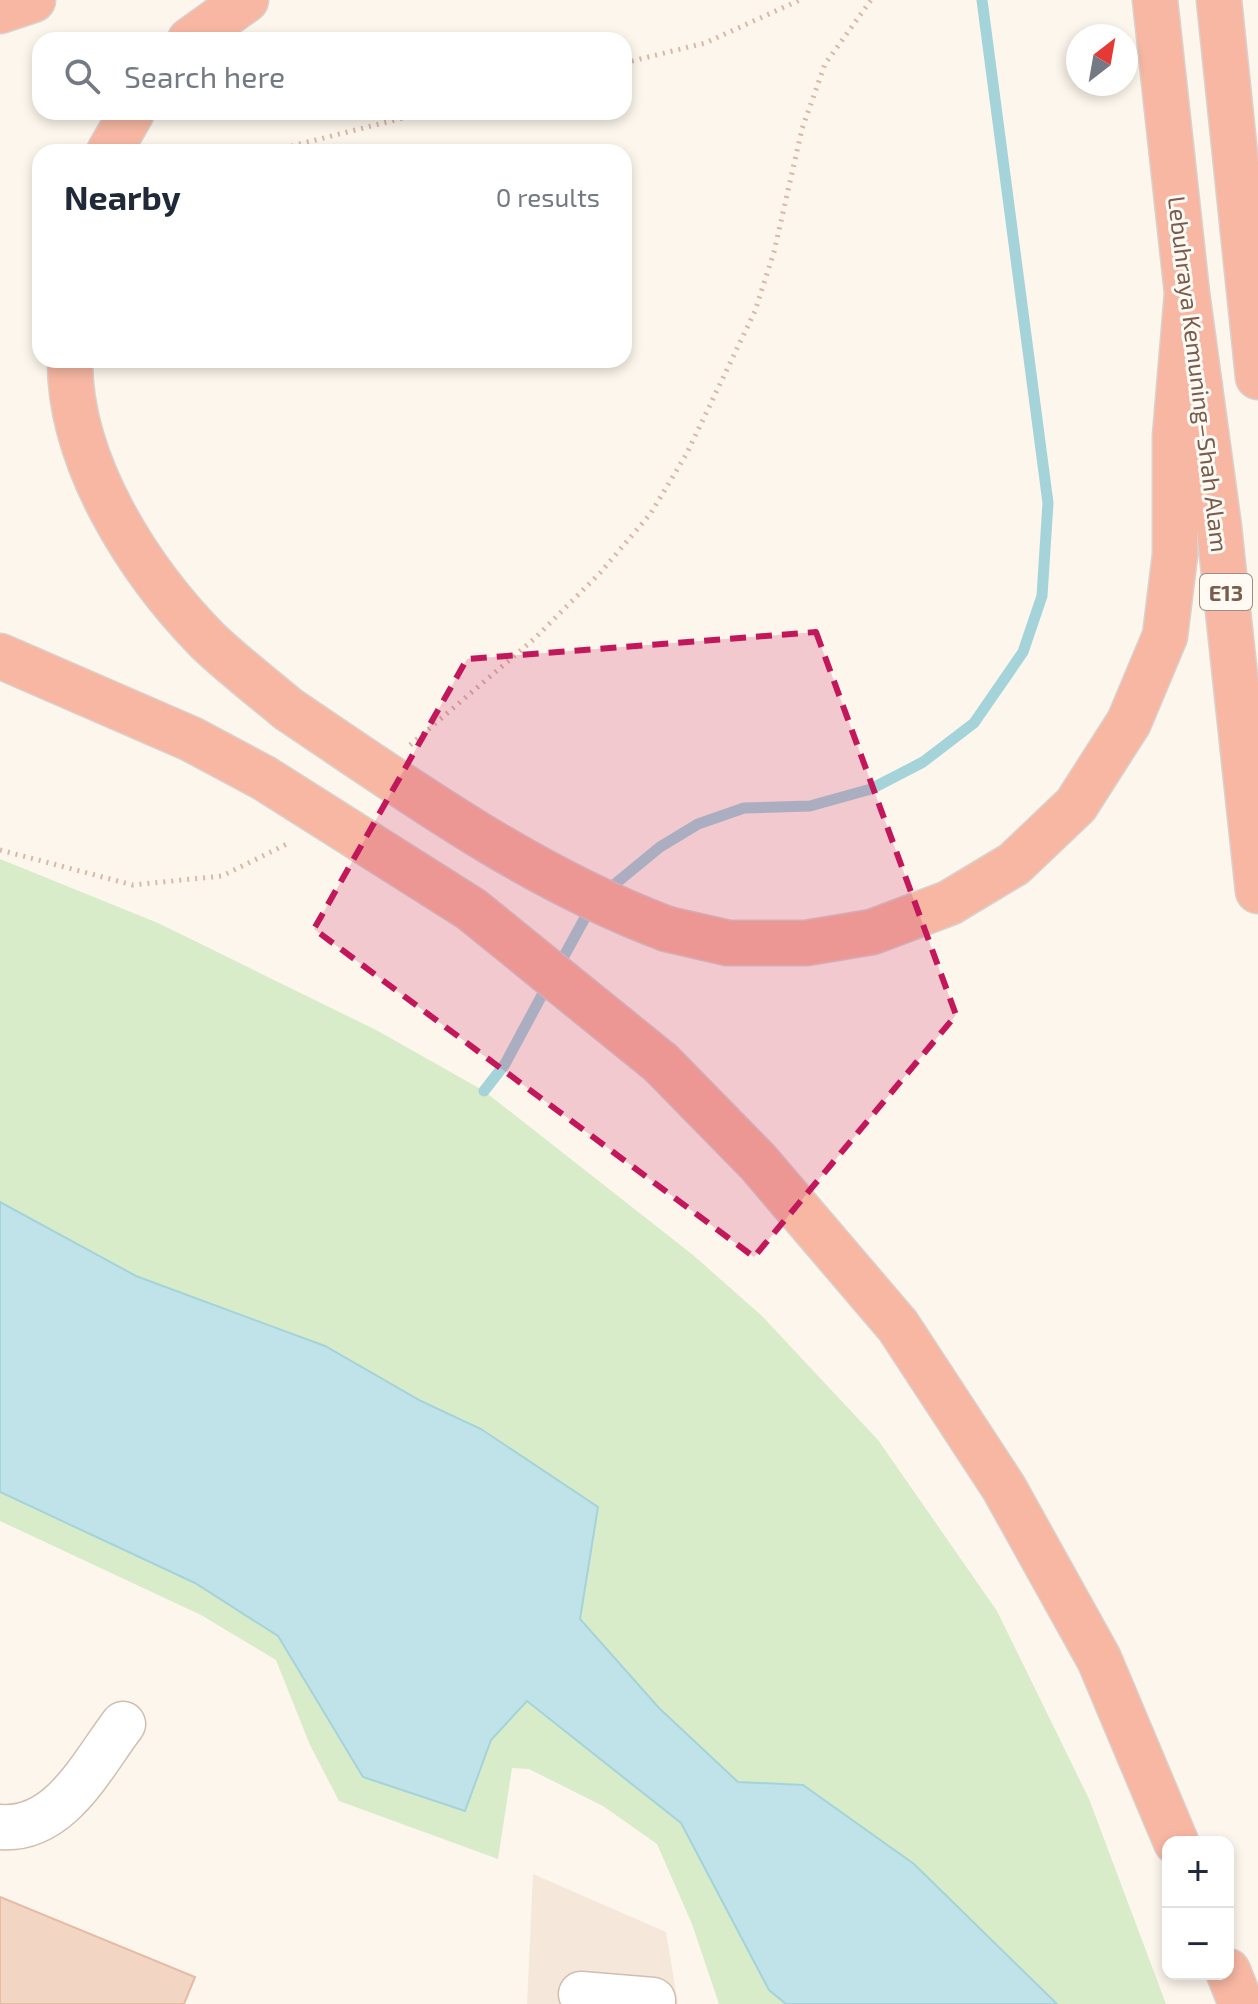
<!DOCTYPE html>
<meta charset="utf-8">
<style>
body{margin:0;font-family:"Exo 2",sans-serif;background:#f2f2f3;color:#1f2937}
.controls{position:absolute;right:24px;bottom:24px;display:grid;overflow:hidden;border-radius:16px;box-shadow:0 4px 12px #0003}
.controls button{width:72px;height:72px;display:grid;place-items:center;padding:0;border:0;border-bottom:2px solid #e0e1e3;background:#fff;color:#1f2937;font:40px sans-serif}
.compass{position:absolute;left:1066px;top:24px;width:72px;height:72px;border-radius:50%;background:#fff;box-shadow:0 4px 12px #0003;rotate:31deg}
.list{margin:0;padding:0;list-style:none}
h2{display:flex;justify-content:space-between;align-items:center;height:104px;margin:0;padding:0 32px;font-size:34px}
h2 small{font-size:26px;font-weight:400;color:#747a83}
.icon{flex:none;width:44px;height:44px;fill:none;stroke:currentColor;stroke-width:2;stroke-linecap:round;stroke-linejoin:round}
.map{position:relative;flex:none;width:1258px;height:2004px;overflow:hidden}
.search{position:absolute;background:#fff;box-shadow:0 4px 12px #0003;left:32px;top:32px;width:600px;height:88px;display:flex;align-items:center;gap:20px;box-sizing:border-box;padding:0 28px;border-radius:24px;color:#747a83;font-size:30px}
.panel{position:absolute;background:#fff;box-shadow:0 4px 12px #0003;left:32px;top:144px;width:600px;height:224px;border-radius:24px}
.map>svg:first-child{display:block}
</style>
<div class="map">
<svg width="1258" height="2004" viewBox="0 0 1258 2004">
<rect width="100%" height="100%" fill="#fdf6ec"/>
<path fill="#f5e8da" d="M533,1874l133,58 12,72h-151z"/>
<path fill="#d8ecc9" d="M0,859l158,64 220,108 106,60 209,164 69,61 116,124 119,171 92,188 77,205h-109l-143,-140 -111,-79 -65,-3 -79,-74 -79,-89 17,-112 -116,-78 -345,-153 -136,-74z
M0,1492l195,91 83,53 85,141 102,33 26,-70 35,-39 155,122 88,167 17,14h-67l-27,-80 -35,-80 -54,-38 -74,-37 -17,-1 -14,91 -159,-58 -29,-56 -34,-85 -75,-45 -201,-94z"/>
<path fill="#bfe3e8" stroke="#a5d3da" stroke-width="2" d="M0,1202l136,74 189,70 96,55 60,28 117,78 -18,112 79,89 79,74 65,3 111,79 143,140h-271l-17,-14 -88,-167 -154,-122 -36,39 -26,71 -102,-34 -85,-141 -83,-53 -195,-91z"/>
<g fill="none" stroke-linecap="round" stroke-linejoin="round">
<path stroke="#a5d3da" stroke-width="11" d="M604,893l56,-46 38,-23 46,-16 66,-2 61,-17 52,-27 51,-39 49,-71 19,-56 6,-93 -66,-503
M558,967l34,-62
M484,1091l21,-27 44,-82"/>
</g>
<path fill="#f3d5c3" stroke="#e6bba3" stroke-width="2" d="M0,1897l195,80 -11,27h-184z"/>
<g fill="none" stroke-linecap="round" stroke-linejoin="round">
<g stroke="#d1beb0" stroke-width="47">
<path id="street" d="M0,1827c60,5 91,-61 123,-103
M581,1994l72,6v4"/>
</g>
<g stroke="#dad1cd" stroke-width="47">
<path id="highway" d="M1155,0l32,293 32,234 39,364
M1219,0l39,377
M0,11l33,-11
M190,40l56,-40
M109,152l23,-40
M70,360c-1,102 69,211 138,281 25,24 54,46 80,68
M0,656l191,83 73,39
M667,929l61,14h78l66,-11 77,-29 65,-39 62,-59 53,-83 36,-86 10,-81v-119l12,-143
M661,1063l97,99 140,164 106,162 95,171 77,183
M1228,1971l13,33"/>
</g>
<path stroke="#d9b8a5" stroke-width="5" stroke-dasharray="2 6" stroke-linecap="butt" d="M624,63l81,-20 95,-43
M268,152l159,-40
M410,745l124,-106 66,-66 51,-60 36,-60 68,-142 19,-59 28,-123 23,-65 46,-64
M0,850l133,35 89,-9 69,-34"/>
<use href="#street" stroke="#fff" stroke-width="44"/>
<use href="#highway" stroke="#f7b7a3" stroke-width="44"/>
<g stroke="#dad1cd" stroke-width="47" stroke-linecap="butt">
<path id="highway-bridge" d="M288,709c122,82 241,168 379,220
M264,778l207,131 190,154"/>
</g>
<use href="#highway-bridge" stroke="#f7b7a3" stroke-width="44"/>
</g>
<path fill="#c2185b" fill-opacity="0.2" stroke="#c2185b" stroke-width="6" stroke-dasharray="16 10" stroke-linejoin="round" d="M816,632l140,383 -202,242 -440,-328 153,-270z"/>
<g text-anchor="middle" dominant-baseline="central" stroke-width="6" stroke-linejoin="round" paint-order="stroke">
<rect fill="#fffaf3" stroke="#a28b7f" stroke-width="2" x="1200" y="574" width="52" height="36" rx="6"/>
<g font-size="22" font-weight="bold" fill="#7a5c4d">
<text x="1226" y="592">E13</text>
</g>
<g font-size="24" fill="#7a5c4d" stroke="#fffaf3">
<text transform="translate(1199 374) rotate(83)">Lebuhraya Kemuning–Shah Alam</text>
</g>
</g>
</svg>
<div class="controls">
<button>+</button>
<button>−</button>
</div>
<svg class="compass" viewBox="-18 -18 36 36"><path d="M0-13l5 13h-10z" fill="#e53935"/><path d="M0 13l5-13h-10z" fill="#747a83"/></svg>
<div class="search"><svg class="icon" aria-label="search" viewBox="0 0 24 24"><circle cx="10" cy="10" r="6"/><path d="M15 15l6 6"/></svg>Search here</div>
<section class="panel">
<h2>Nearby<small>0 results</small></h2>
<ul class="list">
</ul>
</section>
</div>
